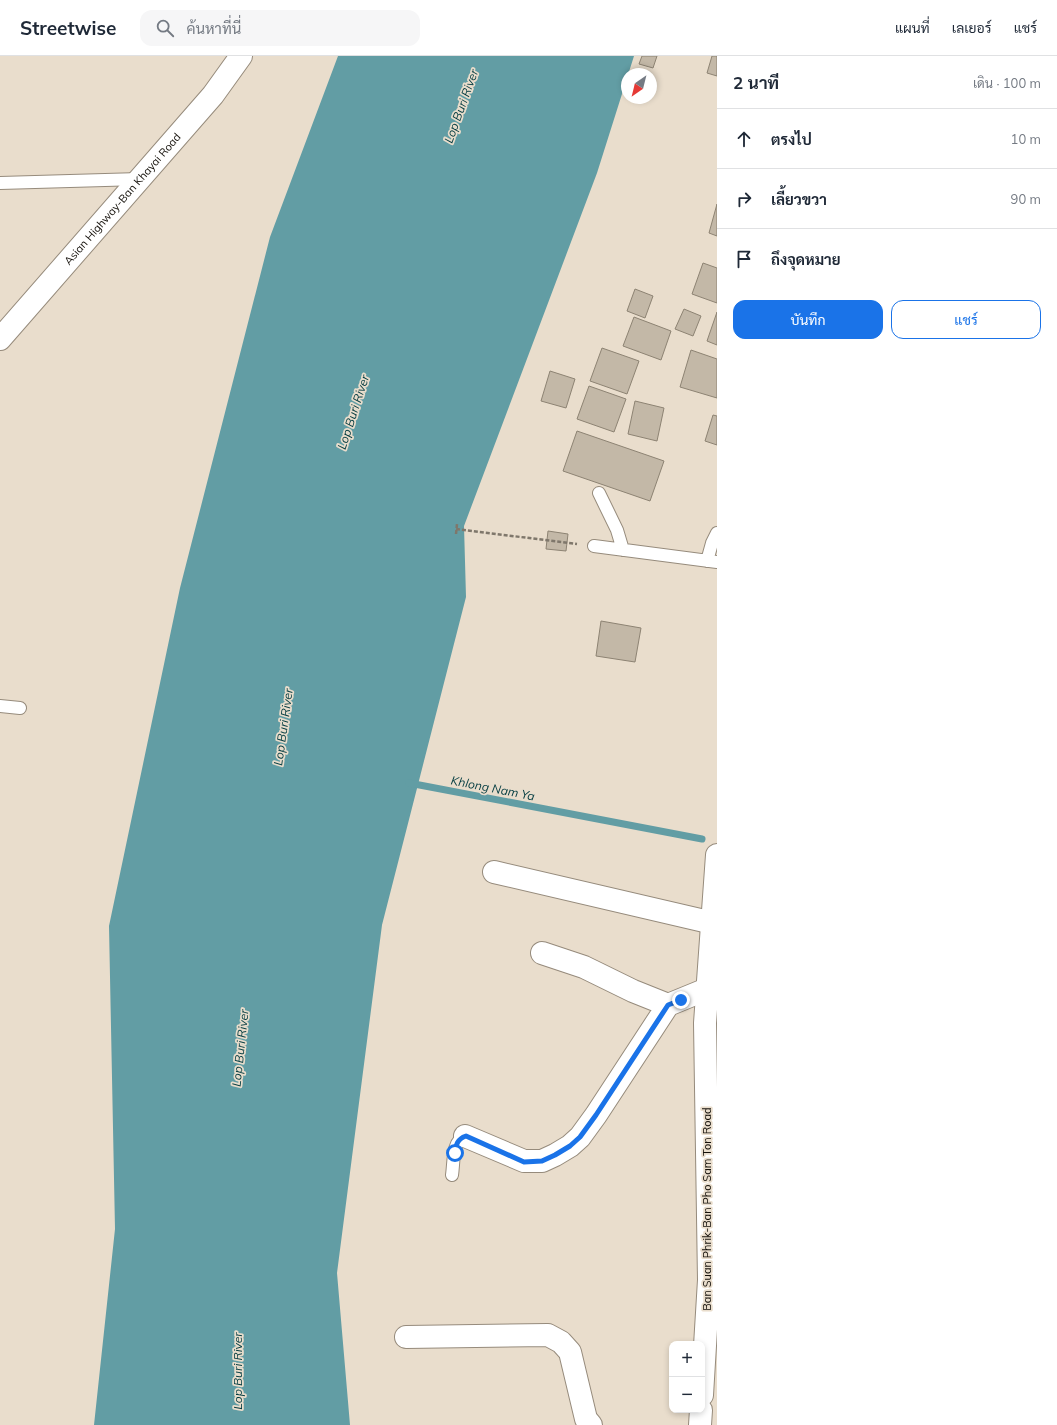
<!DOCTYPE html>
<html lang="th">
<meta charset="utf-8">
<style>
body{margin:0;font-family:Mulish,Sarabun,sans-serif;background:#f6f6f7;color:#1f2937}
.controls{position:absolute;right:12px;bottom:12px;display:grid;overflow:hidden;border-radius:8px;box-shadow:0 2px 6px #0003}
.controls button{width:36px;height:36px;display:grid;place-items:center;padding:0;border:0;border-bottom:1px solid #e0e1e3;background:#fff;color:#1f2937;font:20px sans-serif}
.compass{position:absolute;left:621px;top:12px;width:36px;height:36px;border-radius:50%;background:#fff;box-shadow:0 2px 6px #0003;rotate:215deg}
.stop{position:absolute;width:12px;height:12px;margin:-9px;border:3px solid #1a73e8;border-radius:50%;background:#fff}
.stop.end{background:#1a73e8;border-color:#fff;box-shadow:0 1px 4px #0008}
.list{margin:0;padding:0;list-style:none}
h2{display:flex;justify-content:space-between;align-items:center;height:52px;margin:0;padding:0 16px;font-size:17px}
h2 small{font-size:13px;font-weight:400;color:#747a83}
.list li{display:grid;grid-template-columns:26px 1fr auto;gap:12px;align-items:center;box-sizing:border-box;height:60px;padding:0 16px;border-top:1px solid #e0e1e3}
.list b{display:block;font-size:15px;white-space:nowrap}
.list em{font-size:13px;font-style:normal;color:#747a83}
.actions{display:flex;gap:8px;padding:12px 16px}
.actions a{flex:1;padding:9px 0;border:1px solid #1a73e8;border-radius:12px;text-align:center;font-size:14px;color:#1a73e8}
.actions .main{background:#1a73e8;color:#fff}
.icon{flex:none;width:22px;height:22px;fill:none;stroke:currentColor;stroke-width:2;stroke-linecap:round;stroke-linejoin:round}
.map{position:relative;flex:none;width:717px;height:1369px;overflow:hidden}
header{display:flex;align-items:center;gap:24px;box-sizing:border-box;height:56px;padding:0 20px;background:#fff;border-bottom:1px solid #e0e1e3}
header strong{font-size:19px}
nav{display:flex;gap:22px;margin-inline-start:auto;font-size:14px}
.search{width:280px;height:36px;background:#f6f6f7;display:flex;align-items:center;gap:10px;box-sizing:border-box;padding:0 14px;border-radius:12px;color:#747a83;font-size:15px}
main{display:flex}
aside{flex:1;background:#fff}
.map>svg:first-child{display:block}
</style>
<header>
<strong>Streetwise</strong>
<div class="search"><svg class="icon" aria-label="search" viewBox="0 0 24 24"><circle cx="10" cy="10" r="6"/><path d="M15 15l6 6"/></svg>ค้นหาที่นี่</div>
<nav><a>แผนที่</a><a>เลเยอร์</a><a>แชร์</a></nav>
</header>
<main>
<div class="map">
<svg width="717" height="1369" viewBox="0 0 717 1369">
<rect width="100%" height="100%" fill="#e9ddcc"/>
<path fill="#629da4" d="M338,0h296l-37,117 -133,353 2,71 -84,328 -45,348 13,152h-256l21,-196 -6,-303 71,-338 90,-351z"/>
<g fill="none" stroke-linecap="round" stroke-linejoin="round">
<path stroke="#629da4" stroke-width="7" d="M409,727l293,56"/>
</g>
<path fill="#c3b8a7" stroke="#8d8373" d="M642,0h15l-4,12 -14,-4z
M712,0h5v20l-10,-3z
M717,148v32l-8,-3z
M703,207l14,5v35l-25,-9z
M635,233l18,7 -8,22 -18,-7z
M684,253l17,7 -8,20 -18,-7z
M717,256v33l-10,-4z
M634,261l37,14 -10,29 -38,-14z
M602,292l37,13 -12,33 -37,-13z
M691,294l26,9v39l-37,-11z
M550,315l25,8 -9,29 -25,-7z
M589,330l37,13 -12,33 -37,-13z
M635,345l29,7 -7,33 -29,-7z
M713,359l4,1v29l-12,-4z
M577,375l87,30 -14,40 -87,-30z
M548,475l20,3 -2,17 -20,-2z
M601,565l40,7 -6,34 -39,-6z"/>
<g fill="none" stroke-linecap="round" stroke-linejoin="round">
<g stroke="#968b7c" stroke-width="14">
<path id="lane" d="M0,127l140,-4
M599,437l18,37 6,20
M594,490l123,16
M707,505l5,-18 5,-10
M0,650l20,2
M452,1119c2,-13 0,-34 13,-39"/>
</g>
<g stroke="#968b7c" stroke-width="24">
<path id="street" d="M494,816l219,51
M542,897l42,14 49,24 35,14 39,-16
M465,1080l59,25h18l13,-6 15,-9 10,-9 16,-22 72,-110
M406,1281l142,-2 13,7 9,10 16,67 5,6"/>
</g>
<g stroke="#968b7c" stroke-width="24">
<g id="secondary">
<path id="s1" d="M0,283l213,-244 28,-39"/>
<path d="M702,1339l7,-115 -4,-257 12,-168"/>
<path d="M700,1369l1,-15"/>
</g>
</g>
<path stroke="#7f776b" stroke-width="2.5" stroke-dasharray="4 2" stroke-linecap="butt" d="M456,473l121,15
M456,478l1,-10"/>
<use href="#lane" stroke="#fff" stroke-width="12"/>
<use href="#street" stroke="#fff" stroke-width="22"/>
<use href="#secondary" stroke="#fff" stroke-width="22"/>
</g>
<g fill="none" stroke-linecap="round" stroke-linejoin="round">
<path stroke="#1a73e8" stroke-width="5" d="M455,1097c1,-8 2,-14 11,-17l58,26 18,-1 13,-6 15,-9 10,-9 16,-22 72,-110 13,-5"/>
</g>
<g text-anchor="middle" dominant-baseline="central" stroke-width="3.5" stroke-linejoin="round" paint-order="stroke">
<g font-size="11" fill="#15110b" stroke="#e9ddcc">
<text stroke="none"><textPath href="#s1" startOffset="186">Asian Highway-Ban Khayai Road</textPath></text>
<text transform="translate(707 1153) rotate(-90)">Ban Suan Phrik-Ban Pho Sam Ton Road</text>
</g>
<g font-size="12" font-style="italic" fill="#003a3f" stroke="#e9ddcc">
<text transform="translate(461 50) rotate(-70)">Lop Buri River</text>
<text transform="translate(353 356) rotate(-72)">Lop Buri River</text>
<text transform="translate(283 671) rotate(-82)">Lop Buri River</text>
<text transform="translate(493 732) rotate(11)">Khlong Nam Ya</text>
<text transform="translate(240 992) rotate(-84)">Lop Buri River</text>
<text transform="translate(237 1315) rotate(-90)">Lop Buri River</text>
</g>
</g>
</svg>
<div class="controls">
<button>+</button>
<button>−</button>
</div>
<svg class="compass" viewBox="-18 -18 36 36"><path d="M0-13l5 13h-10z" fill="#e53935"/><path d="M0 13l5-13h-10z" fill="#747a83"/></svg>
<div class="stop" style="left:455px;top:1097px"></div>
<div class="stop end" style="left:681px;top:944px"></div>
</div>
<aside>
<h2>2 นาที<small>เดิน · 100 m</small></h2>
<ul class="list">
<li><svg class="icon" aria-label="ahead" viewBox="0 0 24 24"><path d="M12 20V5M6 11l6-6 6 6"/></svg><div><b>ตรงไป</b></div><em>10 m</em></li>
<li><svg class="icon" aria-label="right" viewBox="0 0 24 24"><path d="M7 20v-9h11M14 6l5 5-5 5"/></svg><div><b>เลี้ยวขวา</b></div><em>90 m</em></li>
<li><svg class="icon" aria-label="arrive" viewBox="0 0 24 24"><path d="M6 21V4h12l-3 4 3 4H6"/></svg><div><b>ถึงจุดหมาย</b></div></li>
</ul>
<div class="actions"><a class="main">บันทึก</a><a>แชร์</a></div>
</aside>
</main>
